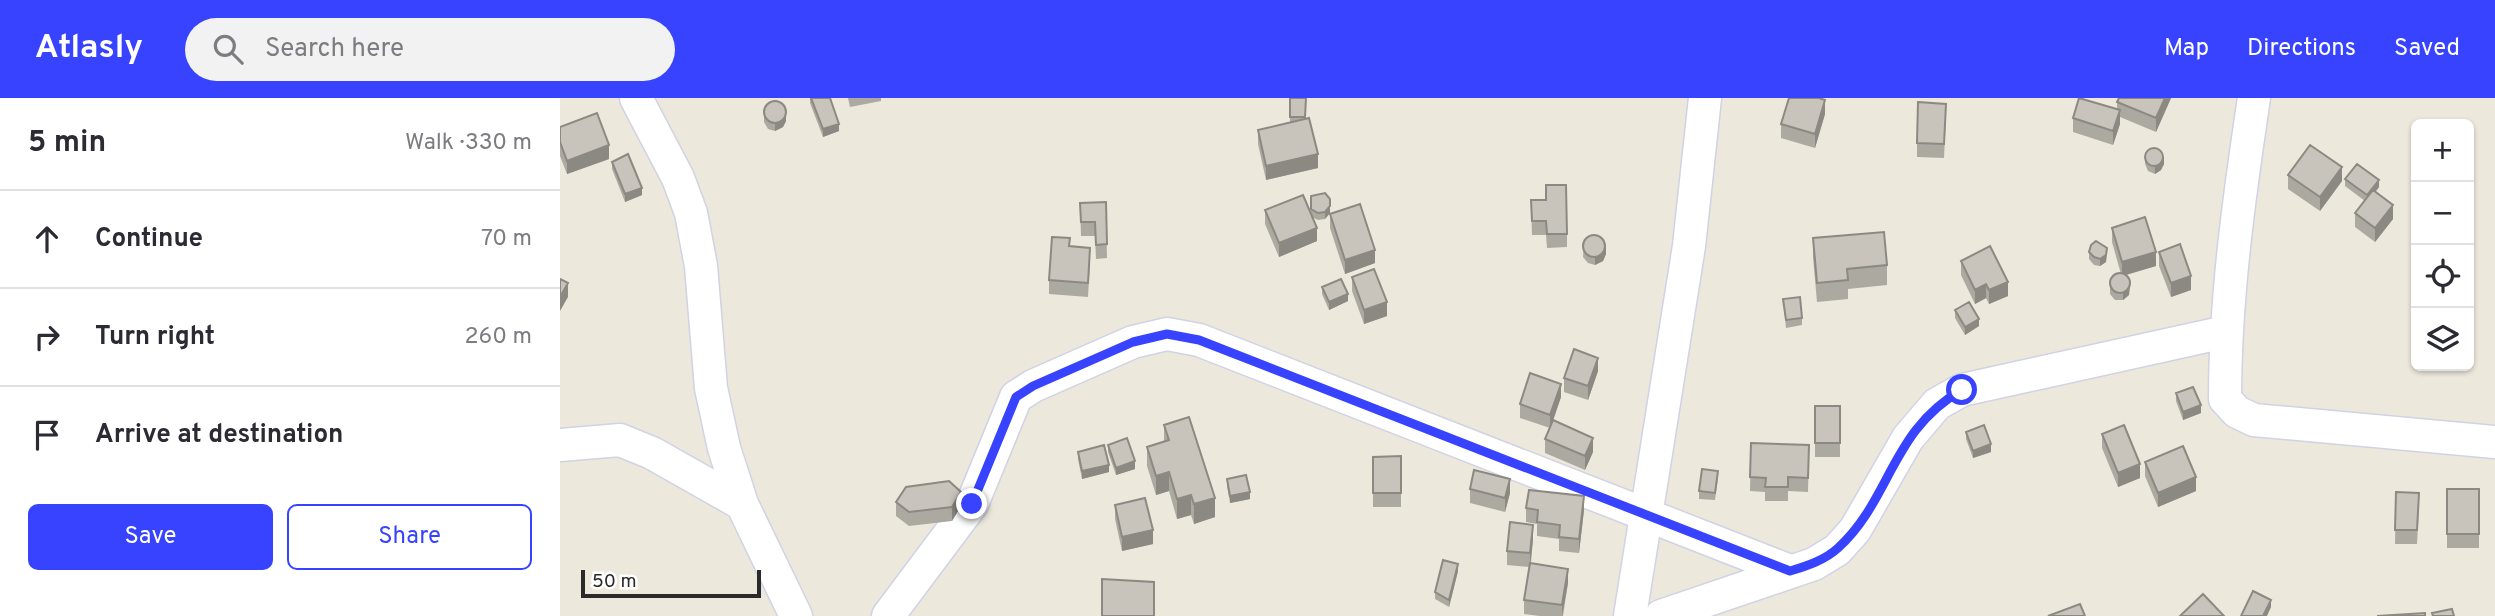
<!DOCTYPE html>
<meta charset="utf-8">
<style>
body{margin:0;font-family:Overpass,sans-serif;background:#f2f2f3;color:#2b2b33}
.controls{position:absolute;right:21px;top:21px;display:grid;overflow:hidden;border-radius:10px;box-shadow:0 2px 5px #0004}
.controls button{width:63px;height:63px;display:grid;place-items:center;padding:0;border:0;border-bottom:2px solid #e1e1e2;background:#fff;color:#2b2b33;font:35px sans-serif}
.scale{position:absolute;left:21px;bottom:18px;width:180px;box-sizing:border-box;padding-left:7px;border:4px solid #2a2a2a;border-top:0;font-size:19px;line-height:24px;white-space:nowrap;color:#2a2a2a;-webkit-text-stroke:5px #fff;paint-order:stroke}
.stop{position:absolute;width:21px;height:21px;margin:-16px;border:5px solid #3743ff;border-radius:50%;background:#fff}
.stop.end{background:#3743ff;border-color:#fff;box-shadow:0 2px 7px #0008}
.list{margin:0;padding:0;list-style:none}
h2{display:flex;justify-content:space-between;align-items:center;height:91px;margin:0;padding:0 28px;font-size:30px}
h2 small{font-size:23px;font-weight:400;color:#7c7c81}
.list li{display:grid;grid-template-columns:46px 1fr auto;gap:21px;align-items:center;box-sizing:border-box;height:98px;padding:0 28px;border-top:2px solid #e1e1e2}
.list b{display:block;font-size:26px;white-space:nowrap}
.list em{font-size:23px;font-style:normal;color:#7c7c81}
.actions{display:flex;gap:14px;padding:21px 28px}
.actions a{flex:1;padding:16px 0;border:2px solid #3743ff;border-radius:10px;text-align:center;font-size:24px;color:#3743ff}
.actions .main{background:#3743ff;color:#fff}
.icon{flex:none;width:38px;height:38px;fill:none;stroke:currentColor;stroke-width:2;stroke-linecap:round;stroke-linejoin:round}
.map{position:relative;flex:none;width:1935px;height:518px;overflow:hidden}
header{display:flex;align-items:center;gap:42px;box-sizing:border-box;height:98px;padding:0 35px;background:#3743ff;color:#fff}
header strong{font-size:33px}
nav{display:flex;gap:38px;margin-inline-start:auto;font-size:24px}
.search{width:490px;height:63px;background:#f2f2f3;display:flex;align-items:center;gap:18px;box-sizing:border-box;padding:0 24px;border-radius:38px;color:#7c7c81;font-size:26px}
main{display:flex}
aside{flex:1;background:#fff}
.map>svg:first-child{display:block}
</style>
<header>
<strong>Atlasly</strong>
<div class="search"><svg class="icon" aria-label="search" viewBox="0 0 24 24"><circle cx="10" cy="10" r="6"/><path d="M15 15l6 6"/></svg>Search here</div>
<nav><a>Map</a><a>Directions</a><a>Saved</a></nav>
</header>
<main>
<aside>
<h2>5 min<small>Walk · 330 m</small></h2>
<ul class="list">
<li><svg class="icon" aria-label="ahead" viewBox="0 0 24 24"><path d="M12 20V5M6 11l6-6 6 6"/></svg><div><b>Continue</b></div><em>70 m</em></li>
<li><svg class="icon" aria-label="right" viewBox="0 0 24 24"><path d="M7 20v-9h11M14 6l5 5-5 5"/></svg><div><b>Turn right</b></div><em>260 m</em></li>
<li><svg class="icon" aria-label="arrive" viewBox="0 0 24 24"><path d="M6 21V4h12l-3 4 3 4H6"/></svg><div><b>Arrive at destination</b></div></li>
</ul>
<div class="actions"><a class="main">Save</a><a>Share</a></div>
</aside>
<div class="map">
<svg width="1935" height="518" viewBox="0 0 1935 518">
<rect width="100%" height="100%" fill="#ede8dc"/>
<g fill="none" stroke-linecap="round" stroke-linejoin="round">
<g stroke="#d1d2e4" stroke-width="35">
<path id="minor" d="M76,0l42,80 13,35 10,53 10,122 13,60 18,56 54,112
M1694,0c-15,100 -29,200 -29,301l12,13 17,8 241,22
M0,347l60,-5 32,13 90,51
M328,518l84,-112 44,-107 17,-11 100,-44 34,-8 32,6 591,231
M1070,518l59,-370 16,-148
M1101,518l153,-52 23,-14 18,-20 53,-92 29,-34 25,-14 263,-58"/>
</g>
<use href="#minor" stroke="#fff" stroke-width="32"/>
</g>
<path fill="#aca9a1" d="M250,0h20l9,33 -16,6 -13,-34z
M288,0h33v3l-31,6z
M730,0h16l-1,20 13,50 -52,12 -8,-36v-14l32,-8z
M1611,0l-15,34 -36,-15v7l-7,21 -40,-13v-14l44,-8v-8z
M1265,16l-10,34 -34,-10v-14z
M204,17l22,6 -3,6 -8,4 -7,-2 -4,-7z
M1386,19l-2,41 -27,-1v-14z
M0,29l49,32 -42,15 -7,-18z
M1585,59l19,7 -3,6 -6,4 -7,-3 -3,-7z
M52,64l30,33 -17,7 -13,-33z
M1728,77l54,6 -22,30 -32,-22z
M1785,81l34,8 -4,5 18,27 -18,23 -20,-15v-14l10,-12 -20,-15z
M751,98l19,17 -5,6 -7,1 -6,-3 5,24 -38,16 -14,-33v-14l46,5z
M971,102l36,34v13l-20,1 -1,-13h-14z
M546,104l1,56 -11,1 -1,-23h-14l-1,-33z
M770,116l45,49 -30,11 -15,-46z
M1552,130l44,38 -30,9 4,12 -1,8 -6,5h-8l-5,-6v-15l11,-5 -9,-32z
M1253,140l74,27v20l-39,4v10l-31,3 -4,-45z
M1024,143l22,13 -3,7 -8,4 -7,-2 -5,-6z
M510,148l20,16 -2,35 -39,-3v-14z
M1529,154l18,3 -1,7 -6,4 -6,-1 -5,-6z
M1599,154l32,38 -20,7 -12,-31z
M1401,163l47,35 -19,8 -3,-6 -11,6 -14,-29z
M792,179l35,39 -23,8 -12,-33z
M762,189l26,14 -19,9 -7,-16z
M1223,201l19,19v7l-16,3z
M1395,212l24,16 -14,9 -10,-17z
M1038,273l-10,29 -24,-8v-14z
M1616,295l25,20 -18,7 -7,-19z
M1001,299l-8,24 40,31 -8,18 -40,-17v-14l5,-11 -30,-10v-14z
M1255,308h25v51h-25z
M604,327l51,92 -21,7 -3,-9 -14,4 -8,-28 -13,4 -9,-29v-19l17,-6z
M1406,334l25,20 -18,6 -7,-19z
M1542,336l38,44 -22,9 -16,-39z
M1191,345l58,2 -1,47 -20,-1v10h-23v-9l-15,-1z
M548,347l27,24 -19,6 -8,-23z
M518,354l31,20 -27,7 -4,-20z
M841,358v51h-28v-50z
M1585,364l51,29 -38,16 -13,-31z
M1158,380l-3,22 -16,-1v-8z
M667,381l23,20 -20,4 -3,-17z
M910,391l40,4 -5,19 -35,-9z
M1887,391h32v59h-32z
M1836,394l23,15 -2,37h-22z
M336,404l65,4 -9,15 -43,5 -13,-10z
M555,407l38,39 -31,7 -7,-32z
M966,410l58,2 -5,43 -20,-2v-12l-22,-3v-12l-11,-2z
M973,441l-2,24 37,20 -5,33h-23l-16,-2v-14l6,-33 -23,-2v-14z
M898,473l-9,36 -14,-8v-7z"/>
<path fill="#8c8983" d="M1605,0h6l-15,34v-14z
M1265,2v14l-10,34v-14z
M1560,12v14l-7,21v-14z
M226,15v8l-3,6 -8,4v-8z
M279,26v7l-16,6v-8z
M49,47v14l-42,15v-13z
M758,56v14l-52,12v-14z
M1604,58v8l-3,6 -6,4v-8z
M1782,69v14l-22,30v-14z
M1819,82v7l-12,16v-8z
M82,90v7l-17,7v-8z
M1833,107v14l-18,23v-14z
M770,108v7l-5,6v-7z
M757,130v13l-38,16v-14z
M1046,149v7l-3,7 -8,4v-7z
M1547,150l-1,14 -6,4v-7z
M815,152v13l-30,11v-14z
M1596,154v14l-34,10v-14z
M1631,178v14l-20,7v-14z
M1570,182l-1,15 -6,5v-7z
M1448,184v14l-19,8v-14z
M8,185v14l-8,14v-14z
M1426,186v14l-11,6v-14z
M788,196v7l-19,9v-8z
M827,204v14l-23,8v-14z
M1419,221v7l-14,9v-8z
M1038,260v13l-10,29v-14z
M1001,286v13l-11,32v-14z
M1641,307v8l-18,7v-8z
M1033,340v14l-8,18v-14z
M1431,346v8l-18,6v-7z
M575,363v8l-19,6v-7z
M1580,366v14l-22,9v-14z
M549,367v7l-27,7v-8z
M609,374v19l-13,4v-19z
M1636,379v14l-38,16v-14z
M950,381v14l-5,19v-14z
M401,394v14l-9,15v-14z
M690,394v7l-20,4v-7z
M631,397v20l-14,4v-20z
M1024,398v14l-5,43v-14z
M655,400v19l-21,7v-20z
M973,427v14l-3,28v-14z
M593,432v14l-31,7v-14z
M898,466v7l-9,36v-7z
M1008,471v14l-6,33v-11z
M1711,502v7l-4,9h-4z"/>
<path fill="#c8c4bb" stroke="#8c8983" stroke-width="2" d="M251,0h19l9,26 -16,5z
M730,0h16l-1,19h-15z
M1229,0h30l6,2 -10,34 -34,-10z
M1519,0l41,12 -7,21 -40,-13z
M1559,0h46l-9,20 -39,-16z
M204 14a11 11 0 1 1 22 0a11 11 0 1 1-22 0Z
M1358,4l28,2 -2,40 -27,-1z
M37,15l12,32 -42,16 -7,-19v-15z
M749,20l9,36 -52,12 -8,-36z
M1750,47l32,22 -22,30 -32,-22z
M1585 59a9 9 0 1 1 18 0a9 9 0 1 1-18 0Z
M68,56l14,34 -17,6 -13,-32z
M1797,66l22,16 -12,15 -22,-16z
M986,87h20l1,49h-20l-1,-13h-14l-1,-21h15z
M1813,92l20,15 -18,23 -20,-15z
M765,95l5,6v7l-5,6 -7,1 -7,-4v-13z
M743,97l14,33 -38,15 -14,-33z
M546,104l1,42 -11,1 -1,-23h-14l-1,-19z
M800,106l15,46 -30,10 -15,-46z
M1585,119l11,35 -34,10 -10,-34z
M1324,134l3,33 -40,4 1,11 -31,3 -4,-45z
M1023 148a11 11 0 1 1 22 0a11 11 0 1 1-22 0Z
M492,139l18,1 -1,8 21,2 -2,35 -39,-3z
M1536,143l11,7 -1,7 -6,4 -6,-2 -5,-5 2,-7z
M1620,146l11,32 -20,7 -12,-31z
M1430,148l18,36 -19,8 -3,-6 -11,6 -14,-29z
M814,171l13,33 -23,8 -12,-33z
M1550 185a10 10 0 1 1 20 0a10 10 0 1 1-20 0Z
M0,181l8,4 -8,14z
M781,181l7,15 -19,8 -7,-15z
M1240,199l2,21 -16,2 -3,-21z
M1409,204l10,17 -14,8 -10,-17z
M1014,251l24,9 -10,28 -24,-8z
M970,275l31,11 -11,31 -30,-11z
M1633,289l8,18 -18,7 -7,-19z
M1255,308h25v37h-25z
M629,319l26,81 -21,6 -3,-9 -14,4 -8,-27 -13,4 -9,-29 22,-7 -5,-15z
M993,322l40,18 -8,18 -40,-17z
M1424,327l7,19 -18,7 -7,-19z
M1564,327l16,39 -22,9 -16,-39z
M567,340l8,23 -19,7 -8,-23z
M1191,345l58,2 -1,33 -20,-1v10h-23l1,-9 -16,-1z
M544,347l5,20 -27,6 -4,-19z
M1623,348l13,31 -38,16 -13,-31z
M841,358v37h-28v-36z
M1142,371l16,2 -3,22 -16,-2z
M914,372l36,9 -5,19 -35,-9z
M686,377l4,17 -20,4 -3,-17z
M389,383l12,11 -9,15 -43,5 -13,-10 10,-15z
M1887,391h32v45h-32z
M969,392l55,6 -5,43 -20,-2 1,-12 -23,-3 1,-12 -12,-2z
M1836,394l23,1 -2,37h-22z
M585,400l8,32 -31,7 -7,-32z
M950,424l23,3 -3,28 -23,-2z
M883,462l15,4 -9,36 -14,-8z
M970,465l38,6 -6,36 -38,-5z
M542,481l52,3v34h-52z
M1693,493l18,9 -8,16h-22z
M1643,496l21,22h-44z
M1520,506l5,12h-37z
M1892,511l2,7h-21l-1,-3z
M1865,515v3h-48z"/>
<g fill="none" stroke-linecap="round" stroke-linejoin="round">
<path stroke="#3743ff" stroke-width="9" d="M412,406l44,-107 17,-11 100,-44 34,-8 32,6 591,231c17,-5 35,-11 48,-23 53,-48 53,-118 124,-158"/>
</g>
</svg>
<div class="controls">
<button>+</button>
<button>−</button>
<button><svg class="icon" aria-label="locate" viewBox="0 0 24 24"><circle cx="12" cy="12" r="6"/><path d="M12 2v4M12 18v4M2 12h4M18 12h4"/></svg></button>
<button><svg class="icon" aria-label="layers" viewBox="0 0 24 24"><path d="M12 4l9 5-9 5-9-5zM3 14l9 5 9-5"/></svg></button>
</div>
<div class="scale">50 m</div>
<div class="stop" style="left:1402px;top:292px"></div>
<div class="stop end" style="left:412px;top:406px"></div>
</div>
</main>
